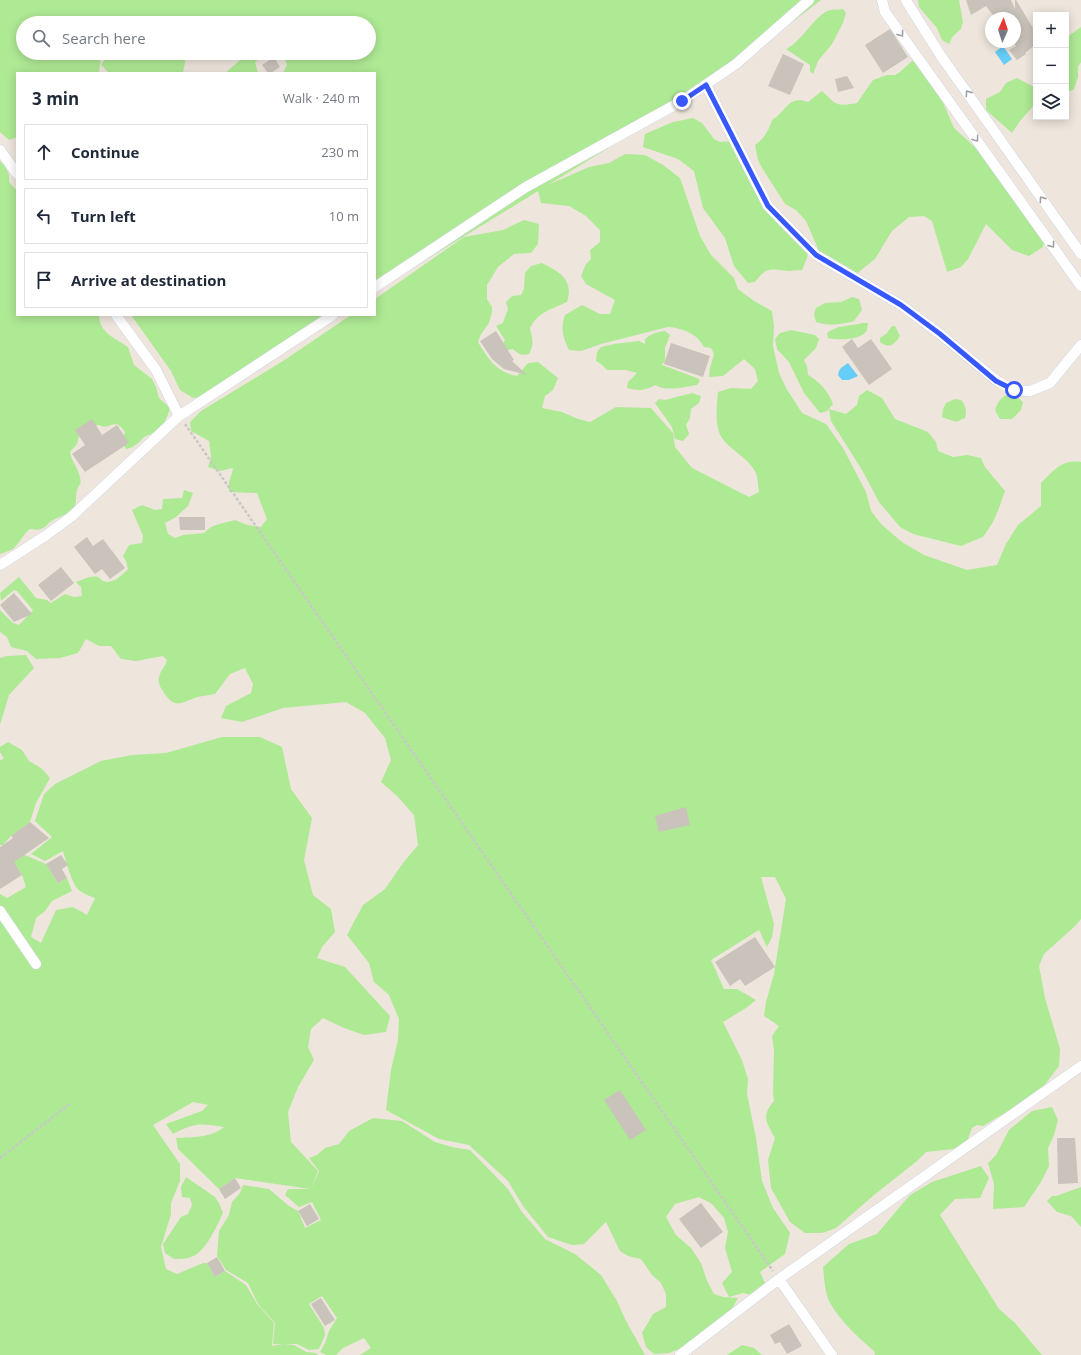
<!DOCTYPE html>
<meta charset="utf-8">
<style>
body{margin:0;font-family:"Open Sans",sans-serif;background:#f2f2f3;color:#1f2937}
.controls{position:absolute;right:12px;top:12px;display:grid;overflow:hidden;border-radius:0px;box-shadow:0 2px 10px #0003}
.controls button{width:36px;height:36px;display:grid;place-items:center;padding:0;border:0;border-bottom:1px solid #e0e1e3;background:#fff;color:#1f2937;font:20px sans-serif}
.compass{position:absolute;left:985px;top:12px;width:36px;height:36px;border-radius:50%;background:#fff;box-shadow:0 2px 10px #0003;rotate:3deg}
.stop{position:absolute;width:12px;height:12px;margin:-9px;border:3px solid #3757ff;border-radius:50%;background:#fff}
.stop.end{background:#3757ff;border-color:#fff;box-shadow:0 1px 4px #0008}
.list{margin:0;padding:0;list-style:none}
h2{display:flex;justify-content:space-between;align-items:center;height:52px;margin:0;padding:0 16px;font-size:17px}
h2 small{font-size:13px;font-weight:400;color:#747a83}
.list li{display:grid;grid-template-columns:26px 1fr auto;gap:12px;align-items:center;box-sizing:border-box;height:56px;margin:0 8px 8px;padding:0 8px;border:1px solid #e0e1e3;border-radius:0px}
.list b{display:block;font-size:15px;white-space:nowrap}
.list em{font-size:13px;font-style:normal;color:#747a83}
.icon{flex:none;width:22px;height:22px;fill:none;stroke:currentColor;stroke-width:2;stroke-linecap:round;stroke-linejoin:round}
.map{position:relative;flex:none;width:1081px;height:1355px;overflow:hidden}
.search{position:absolute;background:#fff;box-shadow:0 2px 10px #0003;left:16px;top:16px;width:360px;height:44px;display:flex;align-items:center;gap:10px;box-sizing:border-box;padding:0 14px;border-radius:22px;color:#747a83;font-size:15px}
.panel{position:absolute;background:#fff;box-shadow:0 2px 10px #0003;left:16px;top:72px;width:360px;height:244px;border-radius:0px}
.map>svg:first-child{display:block}
</style>
<div class="map">
<svg width="1081" height="1355" viewBox="0 0 1081 1355">
<rect width="100%" height="100%" fill="#eee6dc"/>
<path fill="#aee994" fill-rule="evenodd" d="M0,0h821l-110,85 -163,100 41,-18 20,-4 16,-9 20,1 18,10 17,13 20,58 11,19 23,23 4,11 16,12 18,10 2,15 -1,20 6,27 7,15 16,25 24,11 17,24 23,44 5,19 11,14 20,17 22,13 43,15 30,-5 9,-21 12,-19 23,-19v-23c13,-13 21,-24 40,-21v457l-7,8 -30,27 -5,12 6,32 15,51 -1,17 -16,21 -10,9 -50,30 -6,-1 -5,3 -4,11 -7,7 -8,3 -27,3 -9,9 -43,34 -38,33 -14,5h-17l-15,-11 -19,-34 -3,-28 7,-22c-9,-16 -14,-22 -1,-37l-1,-8 1,-43 -2,-14 7,-10 -15,-10 2,-14 8,-28 12,-75 -11,-22h-14l13,47 -2,13 -5,10 -8,-17 -48,30 13,29h13l19,11 -10,8 -23,14 19,38 6,19 -1,15 9,44 6,43 11,27 17,25 -5,21 -25,18 5,11 -14,12 -8,-2 -14,4 -7,-14 10,-11 -7,-24 3,-16 -4,-14 -12,-14 -13,-7 -24,7 -9,13 10,18 15,13 10,15 6,18 7,13 9,3 15,1 -8,14 -48,36 -13,5 -15,1 -8,-7 -4,-14 11,-19 13,-7v-13l-5,-11 -9,-8 -11,-16 -13,-3 -8,-5 -14,-29 -22,22 -12,1 -24,-8 -25,-31 -15,-25 -39,-36 -30,-6 -53,-29 5,-40 7,-30 1,-21 -10,-24 -15,-13 -5,-19 -22,-28 16,-30 22,-16 18,-26 15,-18 -4,-30 -17,-19 -16,-14 10,-22 -6,-22 -20,-25 -19,-11 -63,6 -41,14 -21,-4 5,-12 25,-13 2,-9 -8,-16 -15,6 -15,20c-6,1 -12,2 -18,3 -16,6 -23,13 -34,-6 -4,-5 -6,-11 -3,-17 2,-6 5,-6 7,-14l-4,-4 -27,5 -15,-2 -10,-13h-12l-13,-7 -8,14 -18,5 -24,1 -9,-8 -16,-4 -4,-10 -7,-5v-22l13,13 6,2 14,-15 -16,-19 -3,-1 -13,11 -1,-8 19,-16 17,21 11,2 4,3 14,-9 9,3 8,-1 -1,-9 -5,-5c6,-2 15,-7 22,-5 2,1 3,3 5,4 10,4 19,-6 25,-12l-2,-8 -3,-5 6,-11 13,-2 1,-7 -11,-26 10,-5 13,5 7,-1 1,-10 19,-1 2,-8 9,3 -5,13 -12,11 -11,6 3,11 7,4 8,-3 21,-2c9,-10 19,-9 31,-13l12,5 14,2 6,-8 -10,-26 -28,-1v-10l3,-9 1,-5 -13,3 -12,-4 3,-10 -2,-16 -18,-10 -1,-9 11,-11 82,-50 68,-46h24v-16l89,-62 39,-7 21,-10 15,4 -1,20 -7,9 -17,1 -16,13 -11,18v14l5,8v5l-3,11 -8,11 -3,8c10,17 18,30 39,34l11,-13 10,-1 20,16 -5,12 -8,6 -3,12 20,4 16,7 12,3 26,-15 35,1 22,25 2,14 17,21 57,29 10,-5c-1,-6 -1,-13 -3,-19 -7,-15 -25,-22 -34,-35 -8,-12 -5,-33 -4,-46l13,-4 20,1 7,-8 -3,-12 -11,-10 -21,17 -14,1 1,-9 4,-14 -3,-6 -7,-1c-6,-13 -22,-19 -36,-20l-67,17 -20,7 -12,-1c-6,-13 -9,-21 -4,-35l17,-10 18,9h10l5,-14 -29,-16 -5,-8 5,-12 5,-5 -1,-9 10,-8v-12l-14,-14 -17,-10 -28,-3 -3,-12 -163,100v-218h-92l4,-8 -5,-12h87v-30h-346v30h81l-3,3 -2,17h-82v64l-8,3 -9,-8z
M918,0h41l4,22 -2,7 -8,7 -4,8 -7,-4 -5,-12 -18,-21z
M843,9l3,4 -3,10 -11,21 -14,17 -5,13 -3,-3v-6l-24,-16c17,-8 29,-35 44,-39 4,-1 9,0 13,-1z
M1081,27v35l-3,5v10l-4,12 -8,4v-55z
M109,53h76v9l-2,11h-74l-8,-8z
M249,53h20l-14,9 3,11h-33z
M912,61l5,1 18,22 19,44 23,21 68,88 -2,10 -14,9 -17,-6 -26,-26 -18,35 -7,8 -14,5 -15,-51 -8,-5 -15,1 -17,14 -17,28 -20,16 -23,-9 -13,-15 -13,-30 -10,-11 -11,-6 -23,-36 -4,-8 -3,-15c9,-6 14,-15 17,-25 15,-9 16,-25 36,-18l14,-11c15,14 14,16 35,12l16,-23 14,-5h8l5,-3z
M1017,78l19,10 -1,16 -15,17 -8,12 -26,-23v-11l14,-7 6,-9z
M693,118l9,5 12,16 6,3 12,-1 26,48 51,57 -2,12 -5,12c-5,0 -9,1 -13,1 -19,-1 -21,-6 -34,11l-7,1 -14,-17 -9,-28 -22,-30 -9,-37 -16,-12 -35,-12 2,-13 28,-12z
M0,161l5,5 4,9v7l8,9v124h82c1,19 15,22 29,32l6,18 18,14 4,8 3,11 11,10c-2,8 -7,19 -14,23 -4,3 -8,4 -12,6 -6,6 -9,10 -18,12l-4,-7 3,-10c-9,-12 -9,-7 -22,-5l-3,-2 -7,1 -13,6 -3,12 -7,8c1,9 9,17 10,26 2,5 -1,7 -3,12 -1,3 -1,6 -1,9 0,14 -11,15 -21,20 -11,5 -8,13 -25,10 -7,5 -9,12 -15,18 -4,4 -10,5 -15,7z
M542,263c18,9 32,17 25,39 -15,7 -29,10 -37,26 2,12 5,14 -1,26 -8,2 -11,0 -16,-5l-5,1 -6,-5 3,-5 -9,-14 7,-3 5,-14 -2,-7 6,-6 9,-1 3,-6 1,-16 6,-7z
M852,297l7,2 3,11 -8,11c-14,4 -24,5 -38,1l-2,-8 2,-6 9,-5 16,-1z
M131,315h204l-135,82 -7,1 -13,-8 -9,-19z
M863,323h5c0,1 -1,6 -1,7 -5,11 -30,10 -39,8l-1,-5c9,-8 25,-7 36,-10z
M892,326h3l5,10c-6,9 -10,13 -20,6v-4l6,-4z
M791,330l24,5 4,4 -3,9 -12,12 3,6 1,9c11,6 21,17 25,29l-6,7 -7,2 -16,-20 -15,-31 -12,-13 -2,-10 5,-6z
M665,331l5,4 -5,13v13l-3,4 35,13 3,2 -3,5c-14,2 -30,7 -42,0 -10,6 -18,6 -28,3l1,-6 9,-9 -11,-3h-19l-6,-6 -5,-3 1,-9 4,-5 13,-3 25,-3 6,3v-5c6,-5 12,-7 20,-8z
M867,390l15,8 13,21 33,13 8,10 2,9 15,6 14,-2 14,3 4,9 20,24 -6,17 -6,14 -10,15 -22,9 -48,-12 -13,-7 -21,-25 -17,-32 -31,-49 -2,-12 17,5 11,-9 2,-9z
M692,393l9,3 -2,7 -8,6 -1,9 -4,7 3,9 -6,7 -8,-2 -3,-12 -17,-24 4,-4 6,1z
M1011,393l3,1 9,8 -2,8 -9,9h-12l-5,-9c3,-9 7,-14 16,-17z
M955,399l6,1c5,5 6,12 4,18l-9,4 -14,-5 1,-8 3,-6z
M26,655l8,13 -25,27 -9,30v-67l7,-2z
M222,737h38l22,10 9,42 21,29 -8,42 9,35 18,14 4,23 -13,15 -5,11 28,9 45,49 -4,16 -22,3 -20,-7 -21,-10 -12,11 -3,18 6,13 -16,27 -10,25 3,30 27,29 -7,19 8,-19 -10,-13 8,-3 8,-7 14,-4 10,-13 24,-13 29,3 33,21 17,5 18,3 38,39 14,23 23,27 30,15 26,21 16,26 8,18 20,36h-285l11,-7 -7,-10 -21,10 -7,7h-10l-6,-3 5,-9 4,-12 8,-13 -15,-22 -13,8 15,24 1,7 -6,14 -10,1 -12,-6h-13l10,1 12,7 9,1 4,2h-319v-461l7,4 19,-11 -4,-12 -13,-20 11,-7 5,7 21,9 12,19 9,-5 5,13 -20,10 -7,10 -9,7 -5,19 10,6 15,-33 17,-3 14,8 8,-17c-5,-2 -11,-4 -15,-7 -8,-5 -14,-30 -17,-40l-18,10 -14,-7 21,-17 -17,-16 9,-27 11,-10 46,-23 31,-6 34,-2zM193,1102l15,3 -6,6 -36,13 7,10c21,-11 27,-11 51,-7 -13,11 -31,10 -48,11l2,11 41,40 16,-11 75,11h-22l-3,6 14,12 13,-5 9,18 -16,8 -7,-17 -9,-5 -20,-17 -26,-4 -3,8 -8,9 -3,13 -10,16 -2,25 9,14 22,13 10,21 17,19 -2,21h9l-10,2 2,-23 -17,-19 -11,-19 -21,-14 -10,6 -8,-14h-4l-26,11 -11,-5 -5,-22 10,-33v-11l9,-22v-17l-27,-39z
M8,742l14,8 7,11 12,7 9,10 -14,25 -6,19 -19,14 -8,9h-3v-85l4,-1 -4,-7v-5z
M1052,1107l6,13 -4,15 -6,13 1,18 -8,16 -17,25 -31,2 1,-25 -6,-21 8,-8 13,-25 23,-19z
M981,1166l8,12 -9,20 -25,1 -15,16 59,94 16,14 27,32h-167l-1,-4c-16,-14 -33,-29 -44,-48 -5,-9 -6,-26 -7,-36l26,-23 28,-10 33,-39 22,-13z
M186,1177l29,20 4,6 4,10c-6,13 -18,40 -32,44 -5,2 -11,2 -17,2l-9,-6 -2,-9 18,-27 7,-3 4,-9 -2,-7 -8,-1 -1,-10z
M1081,1187v40l-10,-11 -14,-4 -10,-11 5,-5h4z
M742,1345l12,3 8,7h-35z"/>
<path fill="#66cdf8" d="M1003,46l9,13 -8,6 -9,-13z
M848,363l10,13 -9,4h-7l-4,-5 1,-4 2,-3z"/>
<path fill="#c9c3bb" d="M966,0h45l4,9v-9h1l20,33v11l-11,9 1,1 -9,6 -8,-10 7,-4 -1,-2v-26h-20l-9,-12 -15,9z
M890,29l18,28 -25,16 -18,-28z
M783,54l21,10 -14,31 -22,-9z
M274,57l6,10 -9,6h-3l-6,-8z
M847,76l7,12 -16,4 -3,-13z
M496,331l18,29 -2,1 15,14 -23,-6 -12,-10 -12,-18z
M852,339l6,9 13,-9 21,30 -23,16 -27,-38z
M671,343l39,13 -7,21 -39,-13z
M92,419l10,16 15,-10 12,18 -44,29 -13,-18 13,-9 -10,-15z
M179,517h26v13h-25z
M87,537l6,9 10,-7 22,29 -15,11 -8,-10 -7,5 -21,-27z
M61,567l13,16 -23,18 -13,-16z
M14,593l18,21 -18,8 -14,-17z
M686,807l4,18 -31,7 -4,-16z
M30,822l19,16 -35,24 8,13 -22,14v-42l13,-9 -2,-2z
M61,855l7,10 -6,4 5,9 -9,5 -12,-19z
M755,937l20,30 -30,19 -5,-7 -10,7 -15,-24z
M620,1090l26,40 -16,10 -26,-40z
M1057,1138h18l3,45 -20,1z
M235,1178l6,10 -16,11 -6,-10z
M701,1203l22,29 -22,16 -22,-29z
M310,1204l9,15 -12,7 -9,-15z
M217,1257l8,14 -10,6 -8,-14z
M321,1298l14,22 -10,6 -14,-22z
M789,1324l13,22 -15,8 -7,-12 -5,2 -5,-9z"/>
<g fill="none" stroke-linecap="round" stroke-linejoin="round">
<g stroke="#d1d4e5" stroke-width="11">
<path id="street" d="M882,0l3,12 196,274
M906,0l4,7 31,49 140,198
M706,85l62,121 48,49 85,50 39,29 57,47 17,9 16,1 20,-8 31,-38
M0,150l17,24
M375,287l151,-100 156,-86 54,-37 73,-64
M116,315l40,55 23,46
M0,565l45,-29 26,-19 108,-101 154,-101
M0,911l36,53
M779,1279l53,76
M680,1355l99,-76 302,-213"/>
</g>
<path stroke="#c8c8c8" stroke-width="2.5" stroke-dasharray="3 2" stroke-linecap="butt" d="M185,424l588,847
M0,1158l71,-55"/>
<use href="#street" stroke="#fff" stroke-width="10"/>
</g>
<defs><path id="oneway-chevron" d="M-2-3.5L2.5 0L-2 3.5" fill="none" stroke-width="1.6" stroke-linecap="round" stroke-linejoin="round"/></defs>
<g stroke="#a0a0a0">
<use href="#oneway-chevron" transform="translate(901 34) rotate(54)"/>
<use href="#oneway-chevron" transform="translate(968 93) rotate(-125)"/>
<use href="#oneway-chevron" transform="translate(976 139) rotate(54)"/>
<use href="#oneway-chevron" transform="translate(1042 199) rotate(-125)"/>
<use href="#oneway-chevron" transform="translate(1052 245) rotate(54)"/>
</g>
<g fill="none" stroke-linecap="round" stroke-linejoin="round">
<path stroke="#3757ff" stroke-width="5" d="M682,101l24,-16 62,121 48,49 85,50 39,29 56,47 18,9"/>
</g>
</svg>
<div class="controls">
<button>+</button>
<button>−</button>
<button><svg class="icon" aria-label="layers" viewBox="0 0 24 24"><path d="M12 4l9 5-9 5-9-5zM3 14l9 5 9-5"/></svg></button>
</div>
<svg class="compass" viewBox="-18 -18 36 36"><path d="M0-13l5 13h-10z" fill="#e53935"/><path d="M0 13l5-13h-10z" fill="#747a83"/></svg>
<div class="stop" style="left:1014px;top:390px"></div>
<div class="stop end" style="left:682px;top:101px"></div>
<div class="search"><svg class="icon" aria-label="search" viewBox="0 0 24 24"><circle cx="10" cy="10" r="6"/><path d="M15 15l6 6"/></svg>Search here</div>
<section class="panel">
<h2>3 min<small>Walk · 240 m</small></h2>
<ul class="list">
<li><svg class="icon" aria-label="ahead" viewBox="0 0 24 24"><path d="M12 20V5M6 11l6-6 6 6"/></svg><div><b>Continue</b></div><em>230 m</em></li>
<li><svg class="icon" aria-label="left" viewBox="0 0 24 24"><path d="M17 20v-9H6M10 6l-5 5 5 5"/></svg><div><b>Turn left</b></div><em>10 m</em></li>
<li><svg class="icon" aria-label="arrive" viewBox="0 0 24 24"><path d="M6 21V4h12l-3 4 3 4H6"/></svg><div><b>Arrive at destination</b></div></li>
</ul>
</section>
</div>
